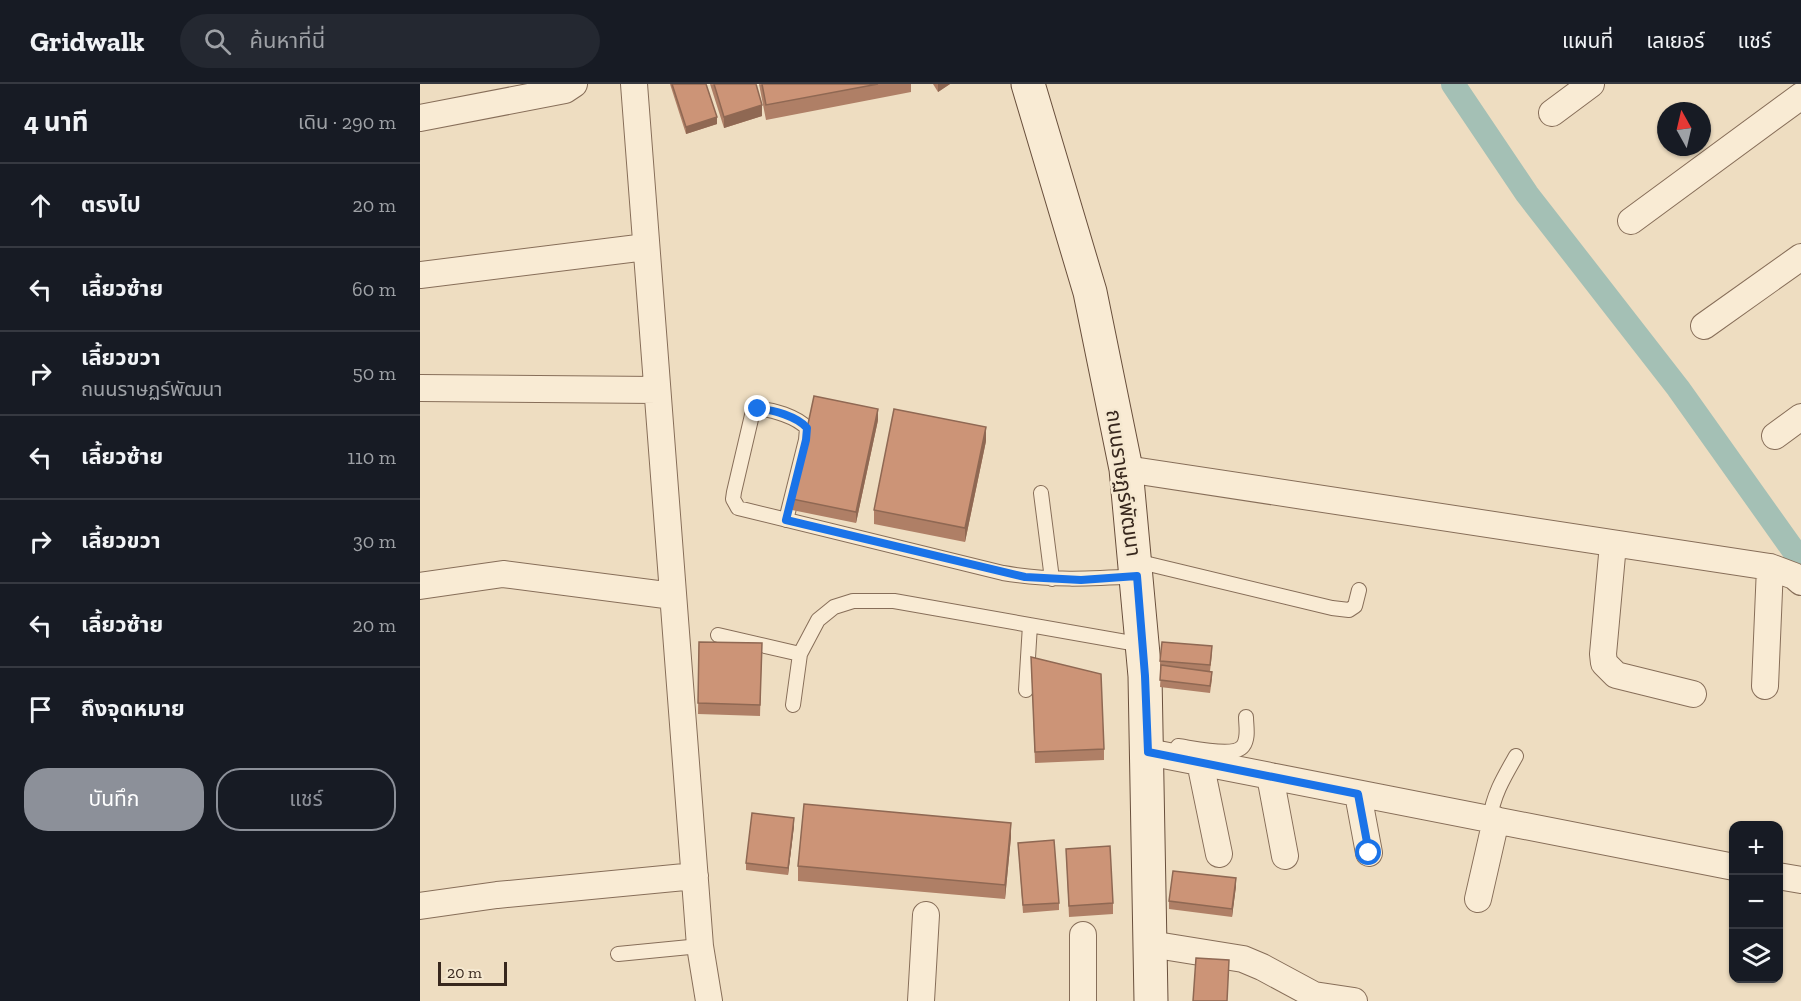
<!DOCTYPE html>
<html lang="th">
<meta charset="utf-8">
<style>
body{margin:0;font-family:"Zilla Slab","Noto Sans Thai",serif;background:#242831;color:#f1f3f6}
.controls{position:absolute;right:18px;bottom:18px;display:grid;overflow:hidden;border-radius:12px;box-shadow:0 2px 4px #0004}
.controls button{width:54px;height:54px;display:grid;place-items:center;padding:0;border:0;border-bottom:2px solid #363941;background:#171b24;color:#f1f3f6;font:30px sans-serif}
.compass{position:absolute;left:1237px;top:18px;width:54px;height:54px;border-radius:50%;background:#171b24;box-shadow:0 2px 4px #0004;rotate:352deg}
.scale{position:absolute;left:18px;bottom:15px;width:69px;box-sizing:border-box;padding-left:6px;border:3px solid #37271d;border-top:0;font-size:16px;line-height:21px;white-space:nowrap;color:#37271d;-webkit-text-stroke:4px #f5e8d0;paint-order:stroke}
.stop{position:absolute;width:18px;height:18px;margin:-14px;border:4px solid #1a73e8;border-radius:50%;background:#fff}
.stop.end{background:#1a73e8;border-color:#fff;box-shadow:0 2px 6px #0008}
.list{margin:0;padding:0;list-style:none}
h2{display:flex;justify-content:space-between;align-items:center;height:78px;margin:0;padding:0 24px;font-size:26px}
h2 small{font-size:20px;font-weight:400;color:#9ea1a6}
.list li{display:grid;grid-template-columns:39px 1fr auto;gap:18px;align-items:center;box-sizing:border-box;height:84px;padding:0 24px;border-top:2px solid #363941}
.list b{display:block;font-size:22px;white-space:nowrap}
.list p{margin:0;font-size:20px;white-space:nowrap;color:#9ea1a6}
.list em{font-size:20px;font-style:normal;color:#9ea1a6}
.actions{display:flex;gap:12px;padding:18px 24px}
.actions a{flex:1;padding:14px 0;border:2px solid #8c9099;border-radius:24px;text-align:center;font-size:21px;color:#8c9099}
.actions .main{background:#8c9099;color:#fff}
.icon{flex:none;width:33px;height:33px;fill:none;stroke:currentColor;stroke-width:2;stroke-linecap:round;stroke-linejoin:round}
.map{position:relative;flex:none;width:1381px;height:917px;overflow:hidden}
header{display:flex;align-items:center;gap:36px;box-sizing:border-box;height:84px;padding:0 30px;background:#171b24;border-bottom:2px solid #363941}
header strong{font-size:28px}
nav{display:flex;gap:33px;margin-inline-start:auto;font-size:21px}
.search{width:420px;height:54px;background:#242831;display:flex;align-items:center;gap:15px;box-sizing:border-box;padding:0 21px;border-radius:33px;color:#9ea1a6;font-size:22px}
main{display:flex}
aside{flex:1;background:#171b24}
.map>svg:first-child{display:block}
</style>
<header>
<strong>Gridwalk</strong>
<div class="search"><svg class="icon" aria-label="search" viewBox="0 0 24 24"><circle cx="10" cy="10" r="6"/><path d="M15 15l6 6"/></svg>ค้นหาที่นี่</div>
<nav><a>แผนที่</a><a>เลเยอร์</a><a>แชร์</a></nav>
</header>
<main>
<aside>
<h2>4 นาที<small>เดิน · 290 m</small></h2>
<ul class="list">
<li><svg class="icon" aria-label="ahead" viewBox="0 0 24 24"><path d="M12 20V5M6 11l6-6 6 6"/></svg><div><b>ตรงไป</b></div><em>20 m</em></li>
<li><svg class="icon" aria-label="left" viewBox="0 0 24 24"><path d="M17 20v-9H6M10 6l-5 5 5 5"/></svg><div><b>เลี้ยวซ้าย</b></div><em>60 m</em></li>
<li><svg class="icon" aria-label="right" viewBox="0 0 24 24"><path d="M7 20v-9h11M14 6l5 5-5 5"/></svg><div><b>เลี้ยวขวา</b><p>ถนนราษฏร์พัฒนา</p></div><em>50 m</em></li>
<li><svg class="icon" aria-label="left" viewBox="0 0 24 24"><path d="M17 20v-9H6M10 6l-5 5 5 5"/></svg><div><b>เลี้ยวซ้าย</b></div><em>110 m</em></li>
<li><svg class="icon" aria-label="right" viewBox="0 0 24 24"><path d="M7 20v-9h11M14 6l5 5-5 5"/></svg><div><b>เลี้ยวขวา</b></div><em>30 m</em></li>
<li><svg class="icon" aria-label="left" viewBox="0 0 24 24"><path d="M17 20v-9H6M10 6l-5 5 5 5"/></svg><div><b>เลี้ยวซ้าย</b></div><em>20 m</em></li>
<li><svg class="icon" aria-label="arrive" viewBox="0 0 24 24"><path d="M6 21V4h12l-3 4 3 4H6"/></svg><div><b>ถึงจุดหมาย</b></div></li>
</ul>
<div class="actions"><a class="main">บันทึก</a><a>แชร์</a></div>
</aside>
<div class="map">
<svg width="1381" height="917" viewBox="0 0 1381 917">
<rect width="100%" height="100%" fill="#eeddc1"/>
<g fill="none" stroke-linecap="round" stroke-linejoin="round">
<path stroke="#a4c0b5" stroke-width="24" d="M1033,0l74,110 151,194 123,173"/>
<g stroke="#876e59" stroke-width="16">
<path id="lane" d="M621,409l11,86
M366,436l20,-80 1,-12c-10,-11 -35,-19 -49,-19l-6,6 -18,77 -1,7 5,9 265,65c45,8 88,6 134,3
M716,477l196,47 17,2 6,-4 4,-16
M298,551l82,19
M606,606l4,-65
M373,621l7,-51 18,-34 16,-13 19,-6h41l249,44
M758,662c15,2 56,12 65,0 6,-8 3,-20 3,-29
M1070,735c3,-24 14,-42 26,-63
M198,870l82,-8"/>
</g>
<g stroke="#876e59" stroke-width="28">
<path id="street" d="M214,0l66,862 9,55
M1132,29l39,-29
M0,34l145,-28 9,-6
M1211,137l170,-125
M0,191l226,-28
M1284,242l97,-69
M0,304l237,2
M1355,352l26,-19
M706,385l644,98 24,9 7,6
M1193,460l-10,110 1,9 12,12 77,19
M0,502l83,-12 170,22
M1345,602l5,-119
M728,668l586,115
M780,678l19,92
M850,692l15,80
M938,710l11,59
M1358,792l23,4
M1058,815l18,-79
M0,822l77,-11 198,-19
M730,860l93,15 19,8 52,28 40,6
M501,917l5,-86
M663,917v-66"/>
</g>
<g stroke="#694f3c" stroke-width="35">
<path id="secondary" d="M608,0l62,208 36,177 19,207 6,325"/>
</g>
<use href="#lane" stroke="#f9ebd4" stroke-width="14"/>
<use href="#street" stroke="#f9ebd4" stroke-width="26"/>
<use href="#secondary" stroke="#f9ebd4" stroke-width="33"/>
</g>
<path fill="#af7f66" d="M250,0h36l11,40 -31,10z
M290,0h46l6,32 -38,12z
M339,0h152v8l-145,28z
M513,0h17l-12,8z
M458,336l-22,103 -64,-13v-11z
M566,357l-21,101 -91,-18v-14z
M279,558l63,1 -2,73 -62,-2z
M792,570l-2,17 2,8 -2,14 -50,-6 1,-18h-1v-8z
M611,573l73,92v11l-69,3z
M374,742l-6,49 -42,-5v-7z
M591,753l-6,62 -207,-18v-15z
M598,759l41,60v7l-36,3z
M646,765l47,54v11l-44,3z
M816,802l-4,31 -63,-8v-8z"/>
<path fill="#8f6853" d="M518,0h12l-12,8z
M342,21v11l-38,12v-11z
M297,33v7l-31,10v-7z
M458,325v11l-22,103v-11z
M566,343v14l-21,101v-14z
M374,734v8l-6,49v-7z
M591,739v14l-6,62v-14z
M816,794v8l-4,31v-8z"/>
<path fill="#cc9477" stroke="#8f6853" stroke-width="1.5" d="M252,0h34l11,33 -31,10z
M294,0h42l6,21 -38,12z
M342,0h116l-112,21z
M394,312l64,13 -22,103 -64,-13z
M474,325l92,18 -21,101 -91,-18z
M279,558l63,1 -2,62 -62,-2z
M742,558l50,4 -2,19 -50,-4z
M611,573l70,17 3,75 -69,3z
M741,581l51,7 -2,14 -50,-6z
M384,720l207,19 -6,62 -207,-19z
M332,729l42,5 -6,50 -42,-5z
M634,756l5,63 -36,2 -5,-62z
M690,762l3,57 -44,3 -3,-57z
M753,787l63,7 -4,31 -63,-8z
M776,874l33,2 -2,41h-34z"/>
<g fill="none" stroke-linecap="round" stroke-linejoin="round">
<path stroke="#1a73e8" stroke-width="8" d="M338,325c14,0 40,8 49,19l-1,12 -20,80 239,57 56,3 56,-4 8,100 3,76 210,42 11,59"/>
</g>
<g text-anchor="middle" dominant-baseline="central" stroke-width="5" stroke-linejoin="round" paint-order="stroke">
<g font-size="21" fill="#37271d" stroke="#f5e8d0">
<text transform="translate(704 399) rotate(82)">ถนนราษฏร์พัฒนา</text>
</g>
</g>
</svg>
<div class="controls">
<button>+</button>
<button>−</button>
<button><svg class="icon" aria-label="layers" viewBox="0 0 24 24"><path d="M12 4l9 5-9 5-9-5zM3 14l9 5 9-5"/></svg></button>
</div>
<svg class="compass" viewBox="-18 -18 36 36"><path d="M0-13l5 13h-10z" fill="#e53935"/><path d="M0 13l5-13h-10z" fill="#9ea1a6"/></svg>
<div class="scale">20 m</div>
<div class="stop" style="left:949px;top:769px"></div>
<div class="stop end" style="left:338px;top:325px"></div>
</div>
</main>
